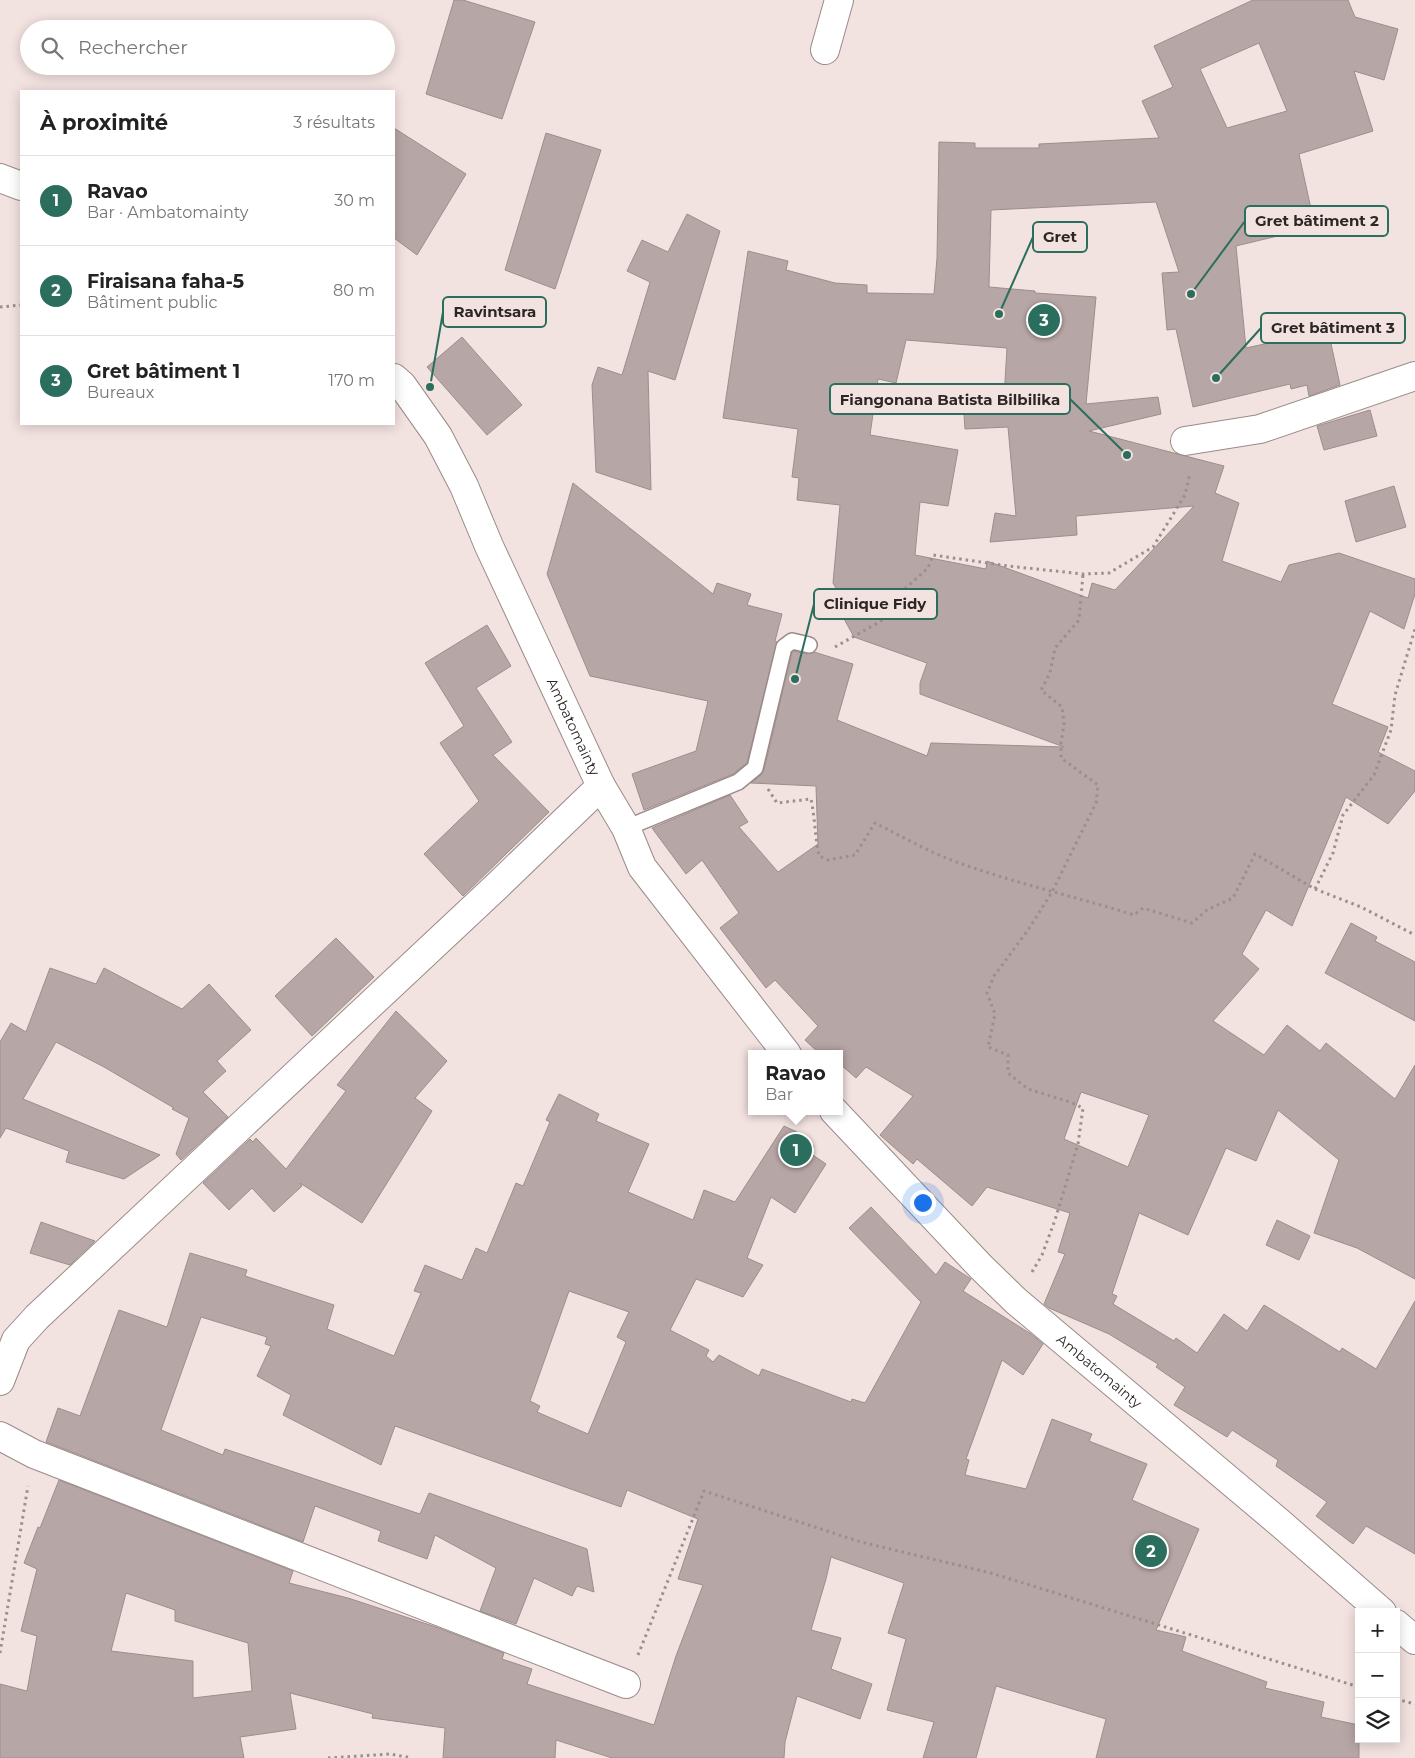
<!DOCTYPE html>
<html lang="fr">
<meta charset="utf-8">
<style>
body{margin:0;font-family:Montserrat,sans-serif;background:#f2f2f2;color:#222}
.controls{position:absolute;right:15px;bottom:15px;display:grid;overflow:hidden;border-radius:0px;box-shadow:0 2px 12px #0003}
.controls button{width:45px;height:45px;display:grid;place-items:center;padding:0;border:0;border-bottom:1px solid #e0e0e0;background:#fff;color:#222;font:25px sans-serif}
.you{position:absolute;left:922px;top:1202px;width:18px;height:18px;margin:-12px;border:4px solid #fff;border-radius:50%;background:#1a73e8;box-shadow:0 0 0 8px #1a73e833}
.badge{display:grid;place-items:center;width:32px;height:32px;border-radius:50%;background:#2b6e5e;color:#fff;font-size:16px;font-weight:700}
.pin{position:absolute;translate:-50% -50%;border:2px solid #fff;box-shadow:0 1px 5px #0006}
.popup{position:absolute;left:748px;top:1050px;width:95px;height:65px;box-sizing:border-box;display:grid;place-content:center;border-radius:0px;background:#fff;filter:drop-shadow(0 1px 4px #0005);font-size:16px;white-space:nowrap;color:#767676}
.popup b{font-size:19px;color:#222}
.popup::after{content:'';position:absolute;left:50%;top:100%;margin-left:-10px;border:10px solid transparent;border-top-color:#fff}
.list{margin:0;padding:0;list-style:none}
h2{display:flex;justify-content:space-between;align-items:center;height:65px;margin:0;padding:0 20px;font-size:21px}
h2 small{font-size:16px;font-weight:400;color:#767676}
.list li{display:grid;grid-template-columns:32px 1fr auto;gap:15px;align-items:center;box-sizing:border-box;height:90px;padding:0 20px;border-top:1px solid #e0e0e0}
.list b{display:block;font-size:19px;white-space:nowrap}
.list p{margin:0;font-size:16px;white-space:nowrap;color:#767676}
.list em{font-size:16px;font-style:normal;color:#767676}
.icon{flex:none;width:28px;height:28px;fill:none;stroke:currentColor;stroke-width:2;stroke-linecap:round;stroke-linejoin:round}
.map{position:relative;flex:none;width:1415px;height:1758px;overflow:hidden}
.search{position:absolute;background:#fff;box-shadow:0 2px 12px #0003;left:20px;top:20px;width:375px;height:55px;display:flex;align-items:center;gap:12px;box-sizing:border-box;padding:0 18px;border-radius:28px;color:#767676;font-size:19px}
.panel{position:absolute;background:#fff;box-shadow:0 2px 12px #0003;left:20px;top:90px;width:375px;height:335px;border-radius:0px}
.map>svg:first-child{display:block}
</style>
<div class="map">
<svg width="1415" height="1758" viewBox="0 0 1415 1758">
<rect width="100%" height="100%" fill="#f2e2e0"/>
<path fill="#b6a6a5" stroke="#9d8e8c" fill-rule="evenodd" d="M454,0h9l72,22 -33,97 -76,-25z
M1253,0h95l7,17 43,12 -14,51 -30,-9 19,60 -74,23 16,73 -79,19 10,102 82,-18 12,55 -31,11 -2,-11 -16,4 -1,-5 -97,23 -17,-78 -9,1 -5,-57 17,-1 -23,-70 -165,8 -2,77 46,4v2l61,4 -10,107 72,-7 3,17 -72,17 135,35 -9,27 24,10 -17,58 59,21 8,-17 50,-12 76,26v15l-11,35 -34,-18 -38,93 56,23 -10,25 37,19v20l-27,33 -42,-27 -54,129 -26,-16 -24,44 17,15 -46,52 51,34 23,-30 33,26 6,-8 69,56 20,-34v214l-58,-31 -43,-15 25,-73 -61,-50 -22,51 -30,-13 -38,87 -49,-22 -27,81 5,2 -4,8 61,37 2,-3 21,15 27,-39 23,17 17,-26 76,47 2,-4 34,21 39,-68v253l-49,-28 -13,18 -37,-28 11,-14 -51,-36 2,-6 -46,-30 -5,7 -53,-32 11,-18 -29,-20 2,-3 -49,-30 -60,-26 -5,-4 21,-50 -7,-2 12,-39 -83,-26 -15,19 -55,-47 -4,5 -33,-29 33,-39 -47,-29 -10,11 -16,-14v-10h-20l-15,-14 13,-14 -43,-46 -9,8 -46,-60 19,-15 -37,-53 -16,14 -34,-46 78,-33 18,27 -9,5 39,45 40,-28 -2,-58 -65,-3 10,-8 3,-5 28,-118 2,-1 13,3 7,-2 39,12 -16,56 90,36 4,-13 133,4 -144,-53v-11l7,-20 -73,-26 -21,-38 7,-4 -7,-12 7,-78 -43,-5 2,-22 -7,-1 6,-48 -75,-11 25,-167 40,10 -2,9 49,13 32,2v8l67,1 3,-36 2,-116 36,1v5h64v-4l120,-6 -17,-37 31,-14 -19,-41zM1259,43l28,68 -60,17 -27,-59zM906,340l101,8 -3,50 -41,2 2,29 43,-2 8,89 -21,-3 -5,29 87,-7 -1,-19 118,-10 -79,84 -23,-7 -4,15 -101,-37 -1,8 -71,-14 5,-53 28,4 10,-56 -88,-15 8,-56 18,4zM1081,1092l68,23 -21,52 -64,-28z
M394,128l72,46 -49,81 -23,-17z
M546,133l55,17 -46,139 -50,-19z
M687,214l33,17 -45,149 -27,-9 3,119 -55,-18 -4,-87 6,-18 24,8 28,-93 -23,-11 15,-31 26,12z
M462,337l60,68 -35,30 -60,-68z
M1370,410l7,26 -53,14 -7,-24z
M573,483l140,111 4,-11 34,11 -4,11 35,9 -7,27 2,1 -30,121 -14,11 -89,36 -12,-36 64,-23 12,-50 -118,-25 -43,-102z
M1394,486l12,41 -50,15 -11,-41z
M487,625l24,41 -35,22 36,54 -19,13 56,57 -86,84 -39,-42 55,-53 -39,-58 24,-17 -39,-63z
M1351,923l26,14 -2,4 40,21v59l-90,-48z
M336,938l38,39 -62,59 -37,-40z
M50,968l46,16 8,-16 78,41 27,-25 42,46 -34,31 9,10 -23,21 25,25 -47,43 -5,-6 13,-36 -17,-9 2,-1 -70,-41 -48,-25 -33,57 137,56 -36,24 -58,-17 3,-11 -63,-23 -6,10v-96l11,-19 15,9z
M396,1011l51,50 -32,37 17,13 -70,112 -62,-40 2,3 -28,26 -22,-24 -23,22 -26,-27 47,-44 3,3 3,-4 30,31 60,-78 -9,-6z
M559,1094l40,20 -3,7 53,23 -21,48 65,28 11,-30 31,12 49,-76 13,6 -1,2 18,12 -4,7 16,11 -31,49 -24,-16 -24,61 16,7 -20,32 -47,-18 -26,51 39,20 -3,6 7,6 6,-7 40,21 3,-7 89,33 1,-3 13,4 56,-101 -72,-74 22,-21 65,68 9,-13 26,17 -8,12 68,43 12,10 -20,31 -21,-15 -36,99 3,1 -4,15 61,14 26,-70 40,15 -3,7 58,23 -15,36 67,29 -43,101 30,7 -4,14 85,31 -2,6 59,14 -3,15 38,8v33h-263l10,-39 -110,-33 -20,72h-53l11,-36 -47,-12 19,-71 -18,-6 16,-50 -73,-26 -5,22 -15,51 30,8 -10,31 41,15 -12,35 -63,-23 -12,46 -1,16h-172l-56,-18 -1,18h-112l2,-30 -73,-10 1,-4 -83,-21 6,36 -56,8 4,21h-244v-74l27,7 10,-55 -16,-5 16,-62 -13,-6 14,-36 2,1 19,-48 234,91 -4,12 59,15 88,29 68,26 -2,6 30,10 -5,15 127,41 22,-69 27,-71 -25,-6 20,-60 -71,-29 -6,17 -226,-81 -14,39 -98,-50 8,-20 -34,-19 14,-30 -6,-2 2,-7 -66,-20 -40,113 62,25 2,-6 195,65 9,-21 158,56 7,43 -17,-6 -5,10 -38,-18 -18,46 -36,-13 16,-43 -61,-33 -8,24 -49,-18 3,-10 -66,-25 -12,36 -257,-100 12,-34 22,8 39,-106 48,17 23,-74 57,17 -2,6 89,29 -7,24 67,27 27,-63 -7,-2 11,-26 37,15 14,-32 11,5 29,-70 7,3 27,-64 -4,-2zM569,1291l60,21 -12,25 9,5 -38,92 -51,-22 3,-6 -10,-5zM126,1593l49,17v11l73,22 4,48 -59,7v-37l-82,-10z
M1277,1220l33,16 -11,24 -33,-15z
M41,1222l54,19 -25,24 -40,-12z"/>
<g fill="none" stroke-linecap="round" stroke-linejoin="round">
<g stroke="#9a8b89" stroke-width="18">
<path id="lane" d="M626,828l112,-46 17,-14 29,-121 8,-6 17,4"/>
</g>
<g stroke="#9a8b89" stroke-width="30">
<path id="street" d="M825,50l14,-50
M1185,441l75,-12 155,-53
M0,1381l16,-41 21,-23 460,-431 104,-100
M0,1436l34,18 592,230"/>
</g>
<g stroke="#9a8b89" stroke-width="30">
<g id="secondary">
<path d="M0,178l21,8"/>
<path id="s1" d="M394,378l8,7 36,51 26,50 25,60 112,240 25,42 16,39 145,187"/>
<path id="s2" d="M834,1111l147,156 35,34 264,222 102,89"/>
<path d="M1396,1624l19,16"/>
</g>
</g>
<path stroke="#9a8f8d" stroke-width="3" stroke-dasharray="2.5 4" stroke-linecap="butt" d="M0,307l21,-2
M835,647l62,-35 1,-17 30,-27 5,-13 75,11 75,8 26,-1 44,-26 32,-52 5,-22
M768,789l9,14 34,-4c4,19 4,38 8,57l9,4 27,-5 20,-32c26,13 52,28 79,38 59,22 120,35 180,54l9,-7 49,15 15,-13 26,-12 22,-44 60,35 46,18 54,28
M1315,889l18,-36 10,-38 31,-40 17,-45 4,-35 20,-66
M1032,1272l10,-17 13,-35 23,-76 5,-36 -13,-6 -42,-13 -20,-16v-18l-20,-8 7,-33 -8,-21 7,-17 34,-46 24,-38 44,-89 2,-18 -37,-27v-15l3,-19 -2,-17 -21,-17 9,-17 5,-25 24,-28 4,-46
M0,1653l28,-167
M638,1655l66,-164 157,51 130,31 368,114
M1396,1699l19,5
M328,1758l62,-4 22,4"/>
<use href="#lane" stroke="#fff" stroke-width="15"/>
<use href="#street" stroke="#fff" stroke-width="28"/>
<use href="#secondary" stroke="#fff" stroke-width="28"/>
</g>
<g text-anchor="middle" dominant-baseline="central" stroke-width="5" stroke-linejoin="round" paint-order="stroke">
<g font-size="14" fill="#2c2625" stroke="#f2e2e0">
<text stroke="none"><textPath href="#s1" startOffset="394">Ambatomainty</textPath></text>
<text stroke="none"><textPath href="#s2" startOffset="372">Ambatomainty</textPath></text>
</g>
</g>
<path fill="none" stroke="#2b6e5e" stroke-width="2" d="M1191 294L1245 221M999 314L1033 237M430 387L443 312M1216 378L1261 328M1127 455L1070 399M795 679L814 604"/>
<g fill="#2b6e5e" stroke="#f2e2e0" stroke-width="2">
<circle cx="1191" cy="294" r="5"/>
<circle cx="999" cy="314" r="5"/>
<circle cx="430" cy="387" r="5"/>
<circle cx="1216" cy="378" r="5"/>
<circle cx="1127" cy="455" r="5"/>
<circle cx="795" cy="679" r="5"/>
</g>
<g fill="#f2e2e0" stroke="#2b6e5e" stroke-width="2">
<rect x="1245" y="206" width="143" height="30" rx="5"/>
<rect x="1033" y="222" width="54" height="30" rx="5"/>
<rect x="443" y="297" width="103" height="30" rx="5"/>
<rect x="1261" y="313" width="144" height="30" rx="5"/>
<rect x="830" y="384" width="240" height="30" rx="5"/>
<rect x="814" y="589" width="123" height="30" rx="5"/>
</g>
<g font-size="15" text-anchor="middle" font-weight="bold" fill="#2c2625">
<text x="1317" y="226">Gret bâtiment 2</text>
<text x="1060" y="242">Gret</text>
<text x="495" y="317">Ravintsara</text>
<text x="1333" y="333">Gret bâtiment 3</text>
<text x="950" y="405">Fiangonana Batista Bilbilika</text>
<text x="875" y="609">Clinique Fidy</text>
</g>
</svg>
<div class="controls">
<button>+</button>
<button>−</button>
<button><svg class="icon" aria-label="layers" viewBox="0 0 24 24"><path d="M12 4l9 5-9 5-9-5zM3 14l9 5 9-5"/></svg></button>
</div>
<div class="you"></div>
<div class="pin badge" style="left:796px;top:1150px">1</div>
<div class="popup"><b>Ravao</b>Bar</div>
<div class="pin badge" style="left:1151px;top:1551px">2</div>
<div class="pin badge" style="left:1044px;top:320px">3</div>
<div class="search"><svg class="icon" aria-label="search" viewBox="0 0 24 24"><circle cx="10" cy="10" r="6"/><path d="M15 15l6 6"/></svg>Rechercher</div>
<section class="panel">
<h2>À proximité<small>3 résultats</small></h2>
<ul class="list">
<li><span class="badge">1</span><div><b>Ravao</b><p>Bar · Ambatomainty</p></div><em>30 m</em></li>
<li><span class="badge">2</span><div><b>Firaisana faha-5</b><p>Bâtiment public</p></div><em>80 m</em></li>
<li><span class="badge">3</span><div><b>Gret bâtiment 1</b><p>Bureaux</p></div><em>170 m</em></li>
</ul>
</section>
</div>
